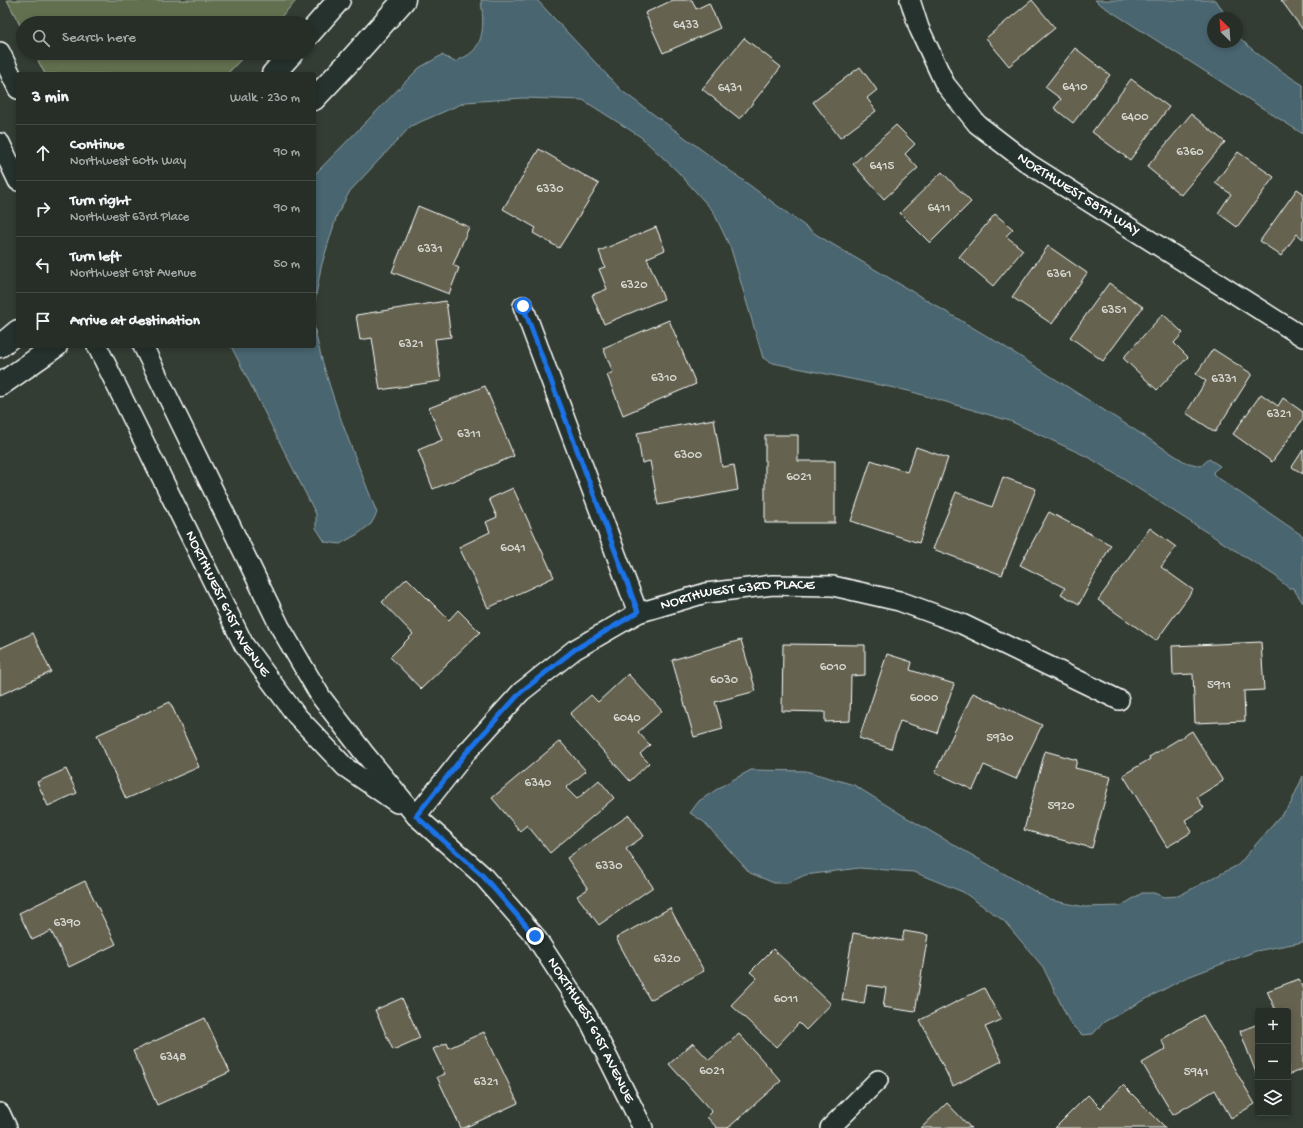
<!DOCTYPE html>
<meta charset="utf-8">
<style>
body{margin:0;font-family:"Gochi Hand",sans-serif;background:#2e362f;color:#f1f3f6}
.controls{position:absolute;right:12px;bottom:12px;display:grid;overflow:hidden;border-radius:4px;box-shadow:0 2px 6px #0003}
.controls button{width:36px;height:36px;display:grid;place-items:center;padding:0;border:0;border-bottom:1px solid #424a44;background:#262e27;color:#f1f3f6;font:20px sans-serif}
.compass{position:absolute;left:1207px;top:12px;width:36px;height:36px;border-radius:50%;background:#262e27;box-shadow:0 2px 6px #0003;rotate:335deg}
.stop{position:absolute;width:12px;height:12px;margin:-9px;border:3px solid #1a73e8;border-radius:50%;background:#fff}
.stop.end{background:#1a73e8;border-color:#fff;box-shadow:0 1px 4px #0008}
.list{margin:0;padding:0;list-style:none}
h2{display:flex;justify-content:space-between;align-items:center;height:52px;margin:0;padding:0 16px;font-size:17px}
h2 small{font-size:13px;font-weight:400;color:#a4a8a7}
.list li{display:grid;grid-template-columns:26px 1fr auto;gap:12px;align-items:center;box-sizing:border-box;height:56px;padding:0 16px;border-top:1px solid #424a44}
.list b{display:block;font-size:15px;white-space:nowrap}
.list p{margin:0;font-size:13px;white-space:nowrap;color:#a4a8a7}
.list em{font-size:13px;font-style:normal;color:#a4a8a7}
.icon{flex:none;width:22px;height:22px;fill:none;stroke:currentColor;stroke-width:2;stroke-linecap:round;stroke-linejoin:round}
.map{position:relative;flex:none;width:1303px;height:1128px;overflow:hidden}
.search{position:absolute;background:#262e27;box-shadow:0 2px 6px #0003;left:16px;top:16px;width:300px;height:44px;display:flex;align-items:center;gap:10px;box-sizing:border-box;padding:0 14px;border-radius:22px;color:#a4a8a7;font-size:15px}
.panel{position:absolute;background:#262e27;box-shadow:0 2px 6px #0003;left:16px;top:72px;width:300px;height:276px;border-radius:4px}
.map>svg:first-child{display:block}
</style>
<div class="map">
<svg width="1303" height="1128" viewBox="0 0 1303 1128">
<rect width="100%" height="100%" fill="#333d34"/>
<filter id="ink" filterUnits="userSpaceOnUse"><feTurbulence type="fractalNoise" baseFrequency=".025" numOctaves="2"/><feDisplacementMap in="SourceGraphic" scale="8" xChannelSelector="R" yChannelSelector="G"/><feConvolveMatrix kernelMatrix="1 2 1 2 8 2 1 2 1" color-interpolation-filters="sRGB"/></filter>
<g filter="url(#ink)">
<path fill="#636f50" stroke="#b1b7a8" d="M7,0h290l-22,23h-252v8z
M34,53h213l-20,21h-182z"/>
<path fill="#4a6570" stroke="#92a3a9" d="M481,0h56l85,91 195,144 185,110 183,117 16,4 8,-7 11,7 -7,6 1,3 89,61v67l-10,-15h-4l-10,-8 -2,-3 -187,-119 -80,-37 -101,-30 -136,-28 -10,-5 -32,-109 -18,-38 -36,-40 -36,-34 -58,-37 -60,-2 -57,4 -55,24 -61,65 -13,24 -16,52 -7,39v-131l105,-107 23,-13 13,7c5,-3 13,-6 17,-10 14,-13 11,-35 9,-52z
M1095,0h121l11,18h-14v24h24v-8c9,14 51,42 66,51v49l-205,-131z
M314,326c13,64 39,125 63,187l-6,11 -13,10 -18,10 -15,-2 -9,-14v-14l-85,-168h83z
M751,770l55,1 48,14 50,31 146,84 35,7 36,-1 21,-13h12l10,4 14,-1 60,-31 52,-60 13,-29v166l-47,9 -71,27 -81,44 -11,12 -11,1 -12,-12 -27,-56 -39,-46 -41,-29 -49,-20 -55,-4 -54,7 -17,8h-14l-24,-10 -46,-51 -14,-9 9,-12 26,-17z"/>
<path fill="#65644f" stroke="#fff" d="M673,0h19l4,9 13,-6 11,25 -57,25 -18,-40z
M1032,0l23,28 -46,38 -23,-28z
M1281,0h22v30z
M744,38l37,29 -41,52 -38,-30z
M1075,48l35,27 -37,48 -19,-15 7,-9 -16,-12z
M860,67l17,23 -10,8 9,13 -36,27 -27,-36z
M1131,79l38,28 -39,53 -38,-28z
M1191,114l34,28 -44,53 -34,-28z
M896,125l19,19 -10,10 13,14 -34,31 -31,-35z
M539,149l60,35 -40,64 -26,-15 3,-5 -33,-19z
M1238,152l36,25 -37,50 -19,-14 13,-19 -16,-11z
M942,172l29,30 -41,41 -30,-30z
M1297,189l6,4v46l-6,-5 -16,22 -21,-15z
M418,206l51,21 -16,38 6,3 -10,26 -57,-22z
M995,214l18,15 -7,7 17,14 -30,36 -34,-29z
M656,227l9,23 -18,8 17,41 -60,25 -12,-29 15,-6 -8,-20 6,-2 -6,-16z
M1048,246l39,27 -35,51 -40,-27z
M1109,283l34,24 -40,54 -33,-24z
M446,301l5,36 -16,2 6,42 -61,9 -8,-52 -12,2 -4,-25z
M1163,314l20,19 -9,10 14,14 -31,33 -34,-32z
M669,320l27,64 -73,31 -16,-40 6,-3 -10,-24z
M1213,349l39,25 -37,58 -29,-19 20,-32 -10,-7z
M485,386l29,70 -81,33 -15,-39 24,-10 -13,-32z
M1261,394l17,12 5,-8 20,14v7l-31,43 -39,-28z
M714,419l8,48 12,-2 4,25 -80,15 -8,-44 -8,2 -5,-30z
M765,435h33v26h37v62h-70z
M916,447l32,11 -29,85 -68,-22 20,-61 36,12z
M1303,450v24l-11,-7z
M1003,477l33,12 -34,86 -69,-26 23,-57 36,15z
M513,488l41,89 -66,31 -29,-61 31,-15 -4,-10 11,-5 -8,-18z
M1049,512l62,33 -32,59 -18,-10 4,-6 -45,-23z
M1150,528l26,19 -15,20 32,23 -37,51 -58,-41z
M407,578l42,42 9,-10 22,22 -59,57 -31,-32 23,-23 -31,-32z
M33,633l18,39 -51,23v-49l1,2z
M741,640l15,51 -41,11 8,27 -29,8 -22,-77z
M1261,642l3,48 -20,1 1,30 -50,2 -2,-49 -20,1 -1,-29z
M783,644l82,1v30l-14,1 -1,45 -25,1v-10l-43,-1z
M887,654l25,8 -2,8 44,14 -17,49 -37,-12 -9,28 -32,-11z
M628,674l34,37 -24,21 12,13 -10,9 9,9 -19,18 -60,-67 21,-19 7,7z
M973,693l69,32 -26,54 -32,-14 -11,25 -38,-18z
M170,702l29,65 -73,32 -29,-64z
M1192,731l31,50 -26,16 7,11 -19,12 7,12 -25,15 -44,-72 27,-16 -1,-2z
M560,741l26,30 -20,17 11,11 22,-19 15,18 -64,55 -23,-28 -7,6 -28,-33z
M1045,751l32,9 -2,8 36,9 -19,71 -68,-18z
M66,769l11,24 -29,13 -11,-24z
M629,815l15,21 -18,13 27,38 -54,38 -22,-29 11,-7 -21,-31z
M85,881l31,63 -47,23 -18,-36 -19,9 -13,-27z
M670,908l34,63 -54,29 -34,-62z
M904,931l24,4 -13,77 -32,-5 3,-19 -19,-3 -3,19 -22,-4 11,-67 49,8z
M773,949l58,55 -25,26 -7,-7 -23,24 -45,-42 26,-27 -7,-6z
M1299,979l4,11v79l-15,6v-64h-12l-9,-20z
M984,988l17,32 -16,7 17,34 -49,25 -33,-66z
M402,998l18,40 -27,12 -18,-40z
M1203,1015l52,89 -24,14 -16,-28 -42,25 -31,-52 24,-14 -5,-9z
M205,1018l25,54 -73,33 -24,-54z
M1258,1024v54l-18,-47z
M484,1032l34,71 -54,25h-3l-24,-51 8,-3 -12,-25 14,-6 2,5z
M739,1034l42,47 -53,47h-11l-10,-11 5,-5 -43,-48 24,-21 16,17z
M1123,1085l43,43h-111l33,-33 13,13z
M947,1103l24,25h-50z"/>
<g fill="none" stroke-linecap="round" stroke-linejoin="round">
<g stroke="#fff" stroke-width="22">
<g id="minor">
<path id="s1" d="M910,0l9,28 26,56 32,40 52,40 274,173"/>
<path d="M0,52l18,37"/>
<path d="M0,143l18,38"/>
<path d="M523,306l115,307"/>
<path id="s2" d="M97,346l147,299 52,70 49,52 52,36"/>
<path id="s3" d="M143,346l137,281 41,70 43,56 52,63 66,59 53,61 52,80 56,112"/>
<path id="s4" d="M416,816l49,-62 56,-62 53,-42 64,-37 68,-20 67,-8 60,1 66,15 63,23 157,76"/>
<path d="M0,1113l7,15"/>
<path d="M830,1128l48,-48"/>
</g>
</g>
<g stroke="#fff" stroke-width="25">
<path id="tertiary" d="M309,34l30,-34
M273,74l19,-21
M314,99l34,-36 56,-63
M0,346l18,-15
M0,385l56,-39"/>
</g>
<use href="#minor" stroke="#26332d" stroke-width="19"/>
<use href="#tertiary" stroke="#26332d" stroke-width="22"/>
</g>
</g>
<g fill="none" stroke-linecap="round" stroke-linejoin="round" filter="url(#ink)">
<path stroke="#1a73e8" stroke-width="5" d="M523,306l115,306 -64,38 -53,42 -56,62 -49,62 66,59 53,61"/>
</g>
<g text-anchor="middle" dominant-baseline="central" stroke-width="3" stroke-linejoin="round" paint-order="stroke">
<g font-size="13" fill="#d8d8d3">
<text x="686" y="25">6433</text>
<text x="1075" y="87">6410</text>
<text x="730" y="88">6431</text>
<text x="1135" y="117">6400</text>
<text x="1190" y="152">6360</text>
<text x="882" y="166">6415</text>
<text x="550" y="189">6330</text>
<text x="939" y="208">6411</text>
<text x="430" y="249">6331</text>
<text x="1059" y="274">6361</text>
<text x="634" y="285">6320</text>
<text x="1114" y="310">6351</text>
<text x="411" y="344">6321</text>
<text x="664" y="378">6310</text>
<text x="1224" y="379">6331</text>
<text x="1279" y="414">6321</text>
<text x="469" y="434">6311</text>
<text x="688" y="455">6300</text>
<text x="799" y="477">6021</text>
<text x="513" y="548">6041</text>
<text x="833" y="667">6010</text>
<text x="724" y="680">6030</text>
<text x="1219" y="685">5911</text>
<text x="924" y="698">6000</text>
<text x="627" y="718">6040</text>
<text x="1000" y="738">5930</text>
<text x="538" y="783">6340</text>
<text x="1061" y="806">5920</text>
<text x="609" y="866">6330</text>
<text x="67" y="923">6390</text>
<text x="667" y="959">6320</text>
<text x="786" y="999">6011</text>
<text x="173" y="1057">6348</text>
<text x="712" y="1071">6021</text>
<text x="1196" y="1072">5941</text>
<text x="486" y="1082">6321</text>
</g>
<g font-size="15" fill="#fff" stroke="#26332d">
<text stroke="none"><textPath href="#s1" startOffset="266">NORTHWEST 58TH WAY</textPath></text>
<text stroke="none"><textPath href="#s4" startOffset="406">NORTHWEST 63RD PLACE</textPath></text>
<text stroke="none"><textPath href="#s2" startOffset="289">NORTHWEST 61ST AVENUE</textPath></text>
<text stroke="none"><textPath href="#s3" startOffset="825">NORTHWEST 61ST AVENUE</textPath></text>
</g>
</g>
</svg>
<div class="controls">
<button>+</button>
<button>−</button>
<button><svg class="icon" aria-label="layers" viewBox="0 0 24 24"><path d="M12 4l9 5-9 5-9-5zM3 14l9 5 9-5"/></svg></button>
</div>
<svg class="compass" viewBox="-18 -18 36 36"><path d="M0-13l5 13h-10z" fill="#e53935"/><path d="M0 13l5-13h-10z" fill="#a4a8a7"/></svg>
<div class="stop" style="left:523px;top:306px"></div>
<div class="stop end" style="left:535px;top:936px"></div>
<div class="search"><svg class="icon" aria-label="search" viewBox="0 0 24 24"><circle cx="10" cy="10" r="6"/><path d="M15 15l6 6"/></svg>Search here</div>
<section class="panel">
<h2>3 min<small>Walk · 230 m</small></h2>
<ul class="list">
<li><svg class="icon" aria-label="ahead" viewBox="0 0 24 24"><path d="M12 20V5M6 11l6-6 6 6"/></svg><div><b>Continue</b><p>Northwest 60th Way</p></div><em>90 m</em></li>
<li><svg class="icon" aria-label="right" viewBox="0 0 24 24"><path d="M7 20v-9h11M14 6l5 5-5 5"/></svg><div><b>Turn right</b><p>Northwest 63rd Place</p></div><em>90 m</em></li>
<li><svg class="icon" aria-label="left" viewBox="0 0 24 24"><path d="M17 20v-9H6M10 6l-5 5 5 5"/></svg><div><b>Turn left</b><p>Northwest 61st Avenue</p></div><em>50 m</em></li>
<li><svg class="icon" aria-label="arrive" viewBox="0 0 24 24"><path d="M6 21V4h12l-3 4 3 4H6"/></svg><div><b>Arrive at destination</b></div></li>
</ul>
</section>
</div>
